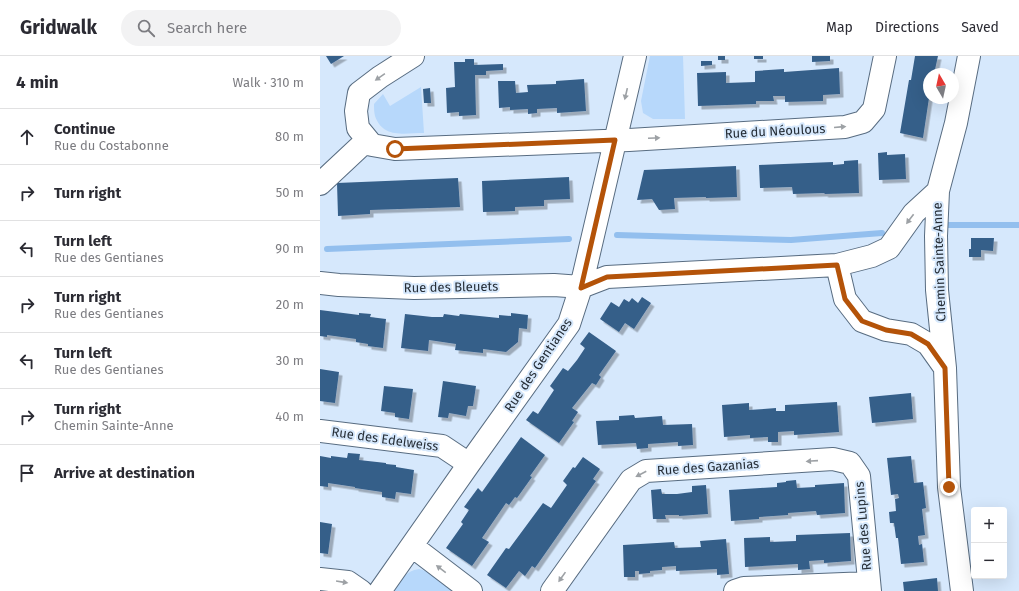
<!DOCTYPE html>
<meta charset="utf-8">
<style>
body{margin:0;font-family:"Fira Sans",sans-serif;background:#f2f2f3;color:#2b2b33}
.controls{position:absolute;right:12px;bottom:12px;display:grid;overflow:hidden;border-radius:4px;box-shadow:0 4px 16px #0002}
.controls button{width:36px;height:36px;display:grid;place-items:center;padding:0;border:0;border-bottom:1px solid #e1e1e2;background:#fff;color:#2b2b33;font:20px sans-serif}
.compass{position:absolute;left:603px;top:12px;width:36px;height:36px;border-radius:50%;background:#fff;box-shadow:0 4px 16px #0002;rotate:351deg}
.stop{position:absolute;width:12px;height:12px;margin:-9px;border:3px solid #b45309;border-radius:50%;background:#fff}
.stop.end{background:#b45309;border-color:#fff;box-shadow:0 1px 4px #0008}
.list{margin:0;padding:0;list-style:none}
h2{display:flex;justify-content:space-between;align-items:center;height:52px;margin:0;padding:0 16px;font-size:17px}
h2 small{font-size:13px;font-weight:400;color:#7c7c81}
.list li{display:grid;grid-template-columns:26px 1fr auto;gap:12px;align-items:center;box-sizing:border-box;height:56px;padding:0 16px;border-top:1px solid #e1e1e2}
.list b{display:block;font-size:15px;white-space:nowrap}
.list p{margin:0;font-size:13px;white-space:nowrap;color:#7c7c81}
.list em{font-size:13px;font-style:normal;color:#7c7c81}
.icon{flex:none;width:22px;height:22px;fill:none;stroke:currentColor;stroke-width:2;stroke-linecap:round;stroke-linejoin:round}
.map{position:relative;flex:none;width:699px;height:535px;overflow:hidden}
header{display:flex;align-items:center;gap:24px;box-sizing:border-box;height:56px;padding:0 20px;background:#fff;border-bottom:1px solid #e1e1e2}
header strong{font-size:19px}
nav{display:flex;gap:22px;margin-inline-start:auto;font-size:14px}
.search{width:280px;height:36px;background:#f2f2f3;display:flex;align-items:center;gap:10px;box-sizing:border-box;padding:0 14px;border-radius:22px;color:#7c7c81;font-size:15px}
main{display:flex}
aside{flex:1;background:#fff}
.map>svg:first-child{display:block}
</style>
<header>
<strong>Gridwalk</strong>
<div class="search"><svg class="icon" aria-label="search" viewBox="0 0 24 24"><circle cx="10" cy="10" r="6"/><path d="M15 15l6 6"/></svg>Search here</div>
<nav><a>Map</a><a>Directions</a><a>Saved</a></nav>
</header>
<main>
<aside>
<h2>4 min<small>Walk · 310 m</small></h2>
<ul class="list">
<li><svg class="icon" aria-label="ahead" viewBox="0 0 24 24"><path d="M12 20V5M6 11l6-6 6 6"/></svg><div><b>Continue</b><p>Rue du Costabonne</p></div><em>80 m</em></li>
<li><svg class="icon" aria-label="right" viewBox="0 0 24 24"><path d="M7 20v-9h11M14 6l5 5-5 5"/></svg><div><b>Turn right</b></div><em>50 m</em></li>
<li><svg class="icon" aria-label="left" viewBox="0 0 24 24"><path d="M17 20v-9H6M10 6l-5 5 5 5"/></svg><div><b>Turn left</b><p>Rue des Gentianes</p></div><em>90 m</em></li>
<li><svg class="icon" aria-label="right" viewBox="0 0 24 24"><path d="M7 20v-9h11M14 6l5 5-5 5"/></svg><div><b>Turn right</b><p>Rue des Gentianes</p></div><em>20 m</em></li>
<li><svg class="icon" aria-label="left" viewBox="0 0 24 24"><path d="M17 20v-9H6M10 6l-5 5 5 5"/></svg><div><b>Turn left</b><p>Rue des Gentianes</p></div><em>30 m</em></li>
<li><svg class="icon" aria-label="right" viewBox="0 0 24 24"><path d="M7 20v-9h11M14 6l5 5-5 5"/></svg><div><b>Turn right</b><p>Chemin Sainte-Anne</p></div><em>40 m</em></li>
<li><svg class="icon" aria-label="arrive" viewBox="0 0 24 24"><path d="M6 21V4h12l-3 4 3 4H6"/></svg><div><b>Arrive at destination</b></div></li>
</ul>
</aside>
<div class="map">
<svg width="699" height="535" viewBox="0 0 699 535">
<defs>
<filter id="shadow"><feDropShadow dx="3.5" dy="3.5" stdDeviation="0" flood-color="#0004"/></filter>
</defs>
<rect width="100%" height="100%" fill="#d6e8fc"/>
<path fill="#b7d8fb" d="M330,0h33l2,63h-32l-10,-6 -2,-12z
M101,31l3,46c-19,0 -41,6 -49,-17 -1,-4 -1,-8 -1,-12l9,-10 7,12z
M99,513c12,2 25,15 36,22h-61c7,-11 11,-20 25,-22z"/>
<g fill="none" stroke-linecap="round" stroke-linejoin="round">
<path stroke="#93bfee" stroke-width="6" d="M626,169h73
M297,179l174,5 91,-7
M7,193l242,-10"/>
</g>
<path fill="#365f89" filter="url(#shadow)" d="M6,0h18l-13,8z
M398,0h7v4h-7z
M434,0h9v3h-9z
M492,0h18v5l-18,1z
M595,0h23l-4,18h-5v24l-6,40 -23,-5 9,-53h2z
M145,3h9v6l29,-1v6l-17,1v4h-11l1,40 -17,1v-4l-12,1 -1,-25 9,-1 -1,-25h11z
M381,5h11v4l-11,1z
M519,12l1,26 -17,1v6l-38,1v-6h-12l1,5h-18v3l-58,2 -1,-33 29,-1v11l29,-1v-11l29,-2v3z
M264,23l2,32 -29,2v-5l-20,1v4l-9,1v-5l-18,1v-3l-11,1 -1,-27h17l1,12 12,-1 -1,-7 29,-1v-3z
M110,32l1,15h-7l-1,-14z
M567,96v3l18,-1 1,25 -27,1 -1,-27z
M538,104l1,33 -34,1 -1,-1 -31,1 -1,-7 -32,1 -1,-23 74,-3v3l11,-1v-3z
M416,110l1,31 -31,1v-1l-32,1 1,11 -16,1 -7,-11 -15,1 7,-30z
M249,121l1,22 -26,1v6l-29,1v4l-32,1 -1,-31z
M138,122l2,29 -90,3v4l-32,2 -1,-33z
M651,182h23l-1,13 -12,-1v7h-12v-8h2z
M322,241l9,6 -17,26 -9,-6 -6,9 -19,-13 11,-17 8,5 5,-8 5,3 3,-4 6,5z
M0,254l39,5v-2l12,1 -1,3 16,2 -3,29 -15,-2v-2l-12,-2v-3l-29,-4v2l-7,-1z
M191,257l17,2 -1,14 -8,-1 -1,14 -12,10 -23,-3v4l-28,-3 1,-6 -27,-4 -1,11 -27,-3 4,-34 27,3h11l1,-3 15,2 1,-2 39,4v-3l12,1z
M269,276l27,19 -17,24 2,2 -5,8 -4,-2 -20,25 6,4 -6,9 2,1 -15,21 -33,-23 7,-9 5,3 16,-24 -4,-4 13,-18 5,3 9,-11 8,-12 -5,-4z
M0,313l19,3 -4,31 -15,-2z
M123,325l33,5 -3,20h-5l-2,10 -17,-3 -1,5 -10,-1z
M64,330l29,3 -4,30 -14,-2v-4l-14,-2z
M591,337l2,26 -41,4 -3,-26z
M517,346l2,30 -45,3v-4l-16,1v10h-10v-5l-18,1v-3l-26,2 -2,-32 27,-2v7l27,-2v3h9v-6z
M314,359l1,3 27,-2 1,9 29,-1 1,21 -15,1v-4l-30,2v4l-11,1 -1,-6 -38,2 -2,-24 23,-1v-4z
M201,381l24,18 -15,21 2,1 -15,21 -2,-1 -6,8 -3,-2 -24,35 7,4 -17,24 -26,-18 17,-24 -2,-2 8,-12 -5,-3 14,-19 4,4z
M28,397l12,1 -1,6 27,3v1l10,1v2l18,3 -3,24 -15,-2 -1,7 -13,-2v-5l-27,-4v-1l-27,-4v4l-8,-1v-30l11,2v-2l16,2z
M591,400l3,27 9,-1 3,26 -4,1 3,26 -7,1 1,9 3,-1 2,18 -23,2 -3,-26h-2l-2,-15h-4l-1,-11 7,-1 -1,-12 4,-1 -1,-4 -7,1 -4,-37z
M263,401l17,12 -7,10 3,2 -61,87 -3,-2 -7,10 -6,-5 -13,17 -19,-13 19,-27 3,1 34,-46 8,5 16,-23 -4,-4 10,-14 2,1z
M476,424l1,8 18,-1v-2l29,-2 1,30 -28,2 -1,-4 -28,2v2l-29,2v2l-28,2 -2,-31 48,-3v-4l9,-1v-1z
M386,429l2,29 -29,2v-1h-14l1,4h-13l-2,-29 10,-1 1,5h15l15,-2v-6z
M0,466l12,2 -4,30 -8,-1z
M530,477l1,28 -27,2v-3l-15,1 1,8 -12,1v-6l-53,3 -1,-29 26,-1v5l26,-1v-6z
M406,483l3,35 -12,1v-6l-41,2v-5l-14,1v3l-12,1v2l-11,1v-3h-4v6h-11l-1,-32 51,-3 1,6 26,-1 -1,-6z
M617,522l1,13h-34l-1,-9z"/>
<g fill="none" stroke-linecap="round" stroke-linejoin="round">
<g stroke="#586c81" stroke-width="24">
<path id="minor" d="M93,0l-33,21 -21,16 -3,18 2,17 14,17 23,4 234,-9 216,-13 18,-5 11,-13 11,-53
M0,128l47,-44
M618,135l-24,22 -25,35 -17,8 -35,9 8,34 17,22 24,9 25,4 17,10 17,24
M0,227l19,2 75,3 140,-3 27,2 54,-231
M0,375l122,15 27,18
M92,490l59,45
M0,523l28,3 13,9
M60,535l89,-127 100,-140 12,-37 26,-10 230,-12
M232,535l79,-111 15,-9 187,-12 17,4 9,13 11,115
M415,535l9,-3 125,-5
M642,535l-13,-104 -4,-119 -8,-78 -1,-54 2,-45 18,-68 13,-67"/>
</g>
<use href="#minor" stroke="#fff" stroke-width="22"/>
</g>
<defs><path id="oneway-solid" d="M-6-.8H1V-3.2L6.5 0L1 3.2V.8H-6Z"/></defs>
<g fill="#9da1a5">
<use href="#oneway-solid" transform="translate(60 21) rotate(145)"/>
<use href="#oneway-solid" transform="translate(306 38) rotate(103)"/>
<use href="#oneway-solid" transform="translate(520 71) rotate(-5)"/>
<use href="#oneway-solid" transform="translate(334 82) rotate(-3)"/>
<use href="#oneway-solid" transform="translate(590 163) rotate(127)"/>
<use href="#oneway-solid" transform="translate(492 405) rotate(176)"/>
<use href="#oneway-solid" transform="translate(321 418) rotate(152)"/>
<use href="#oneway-solid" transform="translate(121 513) rotate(-143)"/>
<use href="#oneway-solid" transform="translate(242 521) rotate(125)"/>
<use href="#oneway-solid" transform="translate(22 526) rotate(9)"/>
</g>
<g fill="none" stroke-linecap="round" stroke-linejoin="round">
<path stroke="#b45309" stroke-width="5" d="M75,93l220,-9 -34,148 26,-11 230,-12 8,34 17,22 24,9 25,4 17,10 17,24 4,119"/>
</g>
<g text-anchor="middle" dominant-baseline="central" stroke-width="4" stroke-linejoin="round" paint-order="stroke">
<g font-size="13" fill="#262e37" stroke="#d6e8fc">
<text transform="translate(455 75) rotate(-3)">Rue du Néoulous</text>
<text transform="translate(619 206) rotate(-92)">Chemin Sainte-Anne</text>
<text transform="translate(131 231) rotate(-1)">Rue des Bleuets</text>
<text transform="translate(218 309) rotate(-56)">Rue des Gentianes</text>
<text transform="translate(65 383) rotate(8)">Rue des Edelweiss</text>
<text transform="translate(388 411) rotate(-4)">Rue des Gazanias</text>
<text transform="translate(543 470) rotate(-95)">Rue des Lupins</text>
</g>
</g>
</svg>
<div class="controls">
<button>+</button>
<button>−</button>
</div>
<svg class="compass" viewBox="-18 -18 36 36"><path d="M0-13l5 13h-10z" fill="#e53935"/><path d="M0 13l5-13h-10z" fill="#7c7c81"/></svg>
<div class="stop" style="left:75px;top:93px"></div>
<div class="stop end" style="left:629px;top:431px"></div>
</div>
</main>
